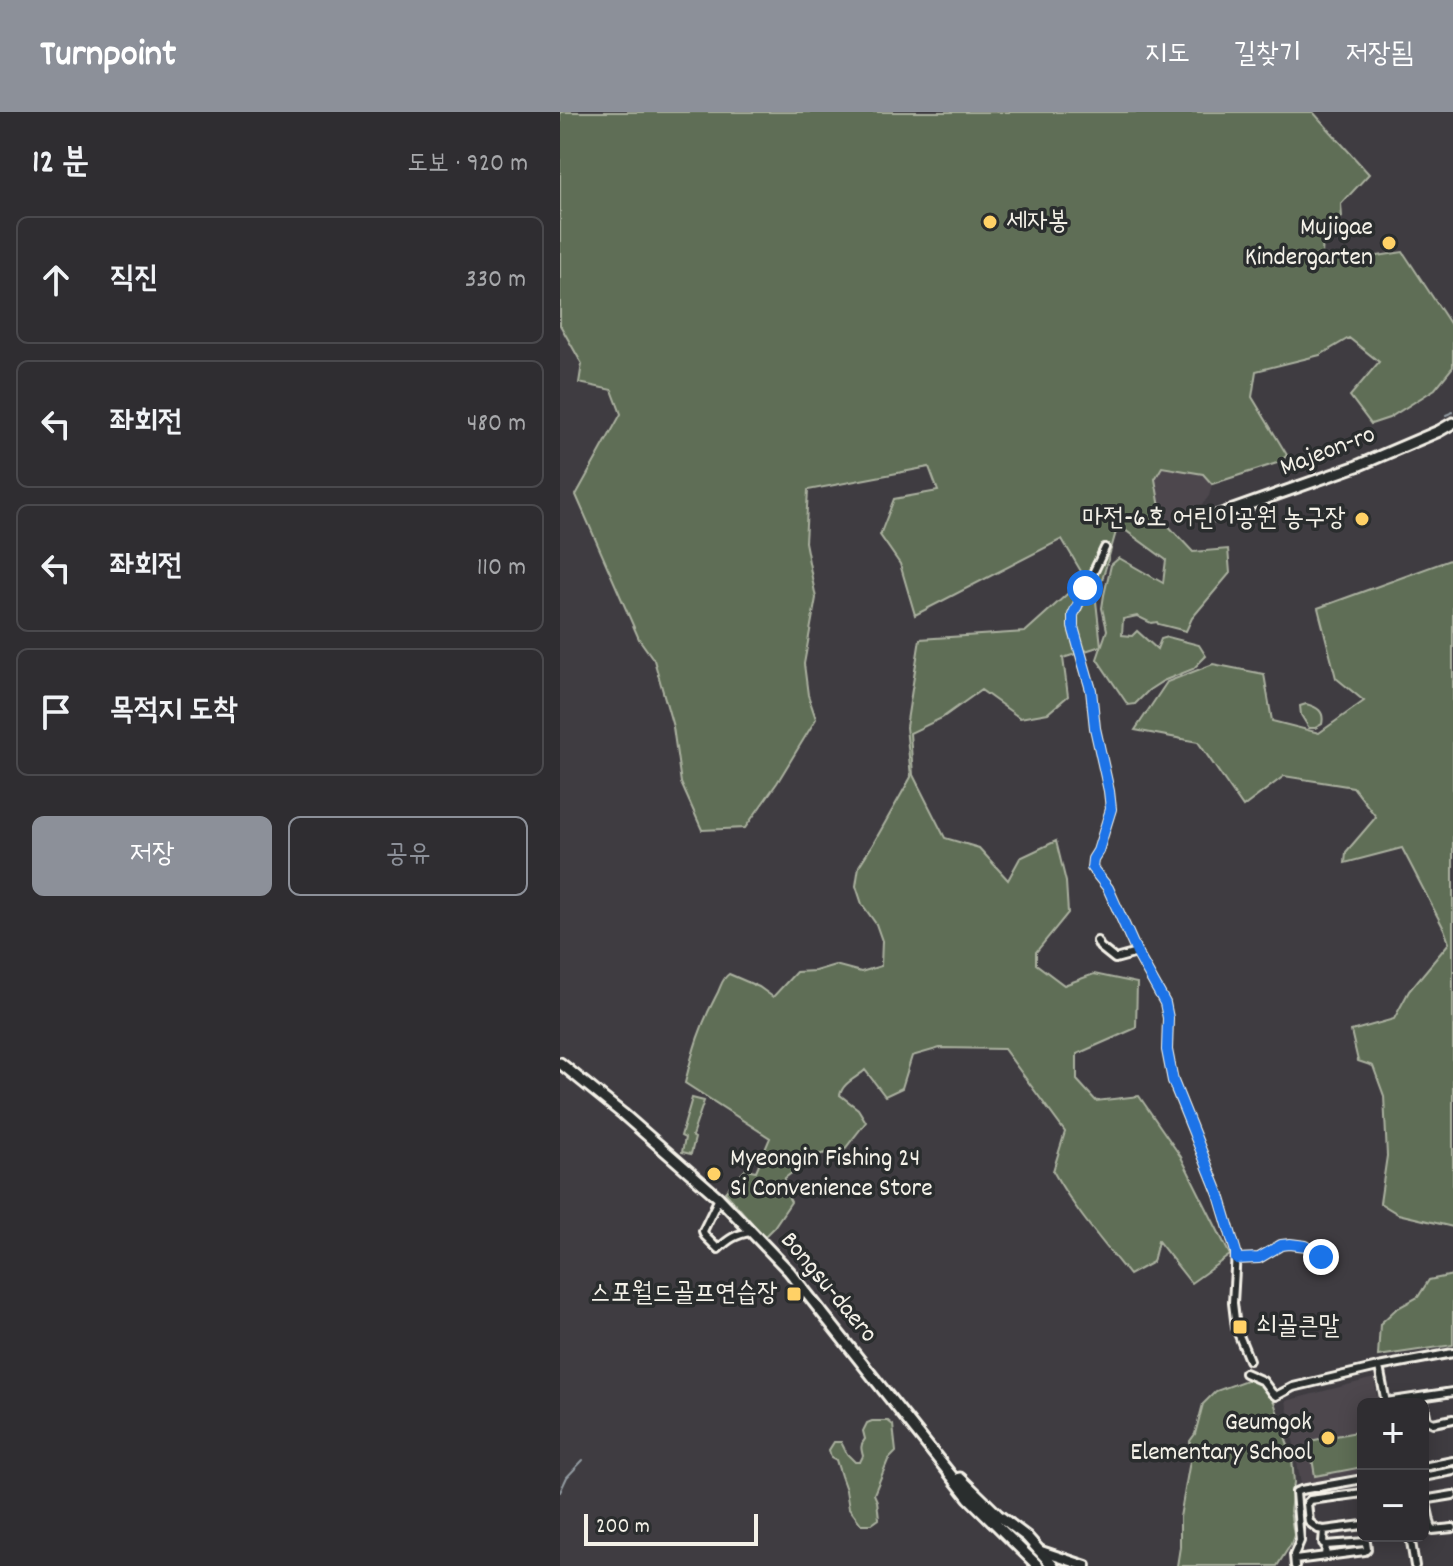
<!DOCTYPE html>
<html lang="ko">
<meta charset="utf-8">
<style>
body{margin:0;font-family:Dekko,"Poor Story",sans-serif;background:#373539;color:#f1f3f6}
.controls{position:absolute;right:24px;bottom:24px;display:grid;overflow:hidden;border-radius:12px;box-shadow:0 4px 20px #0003}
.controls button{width:72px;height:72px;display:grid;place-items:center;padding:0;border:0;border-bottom:2px solid #4a494d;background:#2f2d31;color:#f1f3f6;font:40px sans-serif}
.scale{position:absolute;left:24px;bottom:20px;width:174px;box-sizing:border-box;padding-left:8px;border:4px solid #f4f1e8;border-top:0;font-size:22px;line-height:28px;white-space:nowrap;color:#f4f1e8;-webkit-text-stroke:6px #2a2d2e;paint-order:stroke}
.stop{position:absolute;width:24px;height:24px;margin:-18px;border:6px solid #1a73e8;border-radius:50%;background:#fff}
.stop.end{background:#1a73e8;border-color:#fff;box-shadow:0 2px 8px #0008}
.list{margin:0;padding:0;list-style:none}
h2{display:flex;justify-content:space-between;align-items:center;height:104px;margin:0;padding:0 32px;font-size:34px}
h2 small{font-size:26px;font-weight:400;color:#a7a8ab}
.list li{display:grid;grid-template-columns:52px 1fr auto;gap:24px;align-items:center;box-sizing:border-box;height:128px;margin:0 16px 16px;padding:0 16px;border:2px solid #4a494d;border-radius:12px}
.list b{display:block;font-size:30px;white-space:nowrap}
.list em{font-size:26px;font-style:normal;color:#a7a8ab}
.actions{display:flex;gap:16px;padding:24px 32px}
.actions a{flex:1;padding:18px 0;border:2px solid #8c9099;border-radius:12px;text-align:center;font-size:28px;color:#8c9099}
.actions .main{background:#8c9099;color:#fff}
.icon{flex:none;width:44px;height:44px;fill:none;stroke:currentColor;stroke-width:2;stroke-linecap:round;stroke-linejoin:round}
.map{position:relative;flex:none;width:893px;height:1454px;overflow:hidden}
header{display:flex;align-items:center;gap:48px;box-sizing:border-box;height:112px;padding:0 40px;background:#8c9099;color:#fff}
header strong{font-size:38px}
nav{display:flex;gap:44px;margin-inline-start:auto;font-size:28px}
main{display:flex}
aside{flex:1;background:#2f2d31}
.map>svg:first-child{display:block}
</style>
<header>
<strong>Turnpoint</strong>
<nav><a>지도</a><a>길찾기</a><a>저장됨</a></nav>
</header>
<main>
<aside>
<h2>12 분<small>도보 · 920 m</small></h2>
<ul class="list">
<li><svg class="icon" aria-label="ahead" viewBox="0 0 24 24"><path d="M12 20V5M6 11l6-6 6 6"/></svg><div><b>직진</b></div><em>330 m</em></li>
<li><svg class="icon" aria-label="left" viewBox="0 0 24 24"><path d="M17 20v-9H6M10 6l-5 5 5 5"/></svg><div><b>좌회전</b></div><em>480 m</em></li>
<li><svg class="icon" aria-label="left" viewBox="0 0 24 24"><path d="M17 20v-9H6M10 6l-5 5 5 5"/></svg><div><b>좌회전</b></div><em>110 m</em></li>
<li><svg class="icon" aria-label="arrive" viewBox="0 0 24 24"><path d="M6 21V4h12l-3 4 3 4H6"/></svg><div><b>목적지 도착</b></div></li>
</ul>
<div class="actions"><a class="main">저장</a><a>공유</a></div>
</aside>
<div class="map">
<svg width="893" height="1454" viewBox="0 0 893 1454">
<rect width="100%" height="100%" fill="#3f3c41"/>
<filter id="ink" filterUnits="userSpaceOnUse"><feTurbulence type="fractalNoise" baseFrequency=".0125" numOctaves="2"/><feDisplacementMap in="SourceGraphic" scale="16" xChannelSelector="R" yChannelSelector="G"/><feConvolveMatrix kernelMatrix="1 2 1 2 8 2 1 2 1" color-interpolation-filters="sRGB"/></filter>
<g filter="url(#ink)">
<path fill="#4d474e" d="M602,355l41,7 9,10 -3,12 -15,19 -27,8 -5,-4 -7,-41z
M814,1266l4,26h-15v68l-62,12 -15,-83z"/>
<path fill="#5f6e56" stroke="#aab09f" stroke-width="2" d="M0,0h753l56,62 -28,30 1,13 -19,19 -1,20 23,5 58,-9 50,76v39l-18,22 -46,29 -18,6 -21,-28 29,-34 -30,-24 -29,17 -64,16 -4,26 35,58 -7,7 -68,22 -9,-10 -41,-7 -7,12 7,40 31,33 35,-3 2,24 -38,45 -6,13 -28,-7 -1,-2 -6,1 -14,-7 -14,3 -1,16 10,1 5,-5 20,18 4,-10 7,-2 31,8 7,11 -13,13 -30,12 -14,9 -14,14 -7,1 -31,-46 10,-29 -5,-22 2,-13 7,-30 8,-7 44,25 3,-23 -48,-35 -22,76 5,45 -38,12 5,38 -20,17 -28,5 -39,-28 -39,28 -32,15 3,42 32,63 34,10 29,32 12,-22 36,-17 10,41 2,31 -32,39v12l28,21 30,-11 43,9 -1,45 -59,26v26l19,21 43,-5 42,61 49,98 -39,28 -33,-42 -5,21 -24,13c-27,-34 -55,-66 -76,-104l12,-39 -61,-83 -64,-1 -28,8 -10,32 -17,8 -20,-26c-8,8 -22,12 -25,25l18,14 8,13 -22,28 -28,5 -31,23 -1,11 7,13 -17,25 -9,9 -6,-5 -34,-39 21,-23 10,2 14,-33 -85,-55c8,-33 15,-57 31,-87 5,-8 5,-17 13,-22l30,13 14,10 23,-25 19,-1 20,-6 26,7 20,-6 1,-25 -6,-17 -14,-20 -6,-18 3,-20 14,-22 38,-67 -5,-50 14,-88 105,-7 60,-54 -23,-39 -147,76 -15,-51 -20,-29 14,-36 44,-8 -9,-24 -121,23 -3,52 11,56 -12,66 4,31 8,24 -39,64 -32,45 -43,2 -21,-47 -8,-56 -19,-67 -15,-21 -63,-144 45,-81 -9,-24 -33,-7 3,-19 -22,-39z
M893,444v671l-55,-13 -18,-11 7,-47 -3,-60 -11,-30 -15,-5 -7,-30 43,-12 15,-28 40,-48 -5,-14 -42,-81 -57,15 1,-11 30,-35 -23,-30 -69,-11 -41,31 -45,-65 -63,-12 32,-48 46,-18 51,10 8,47 47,12 45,-32 -28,-23 -18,-70 132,-48z
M746,592c11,3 19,7 16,20l-7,4h-6l-8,-13 -1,-9z
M132,986l12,3 -12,35 3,2 -4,16 -9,-2 3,-14 -4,-2z
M893,1163v70l-75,11 2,-32 16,-15 22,-12 11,-17z
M689,1267l13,5 12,18 18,56 2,25 -4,28 4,24 -3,9 -14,22h-100l3,-19v-30l10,-56v-20l5,-7 8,-30 13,-13z
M312,1309h16l5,4 3,27 -8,8 -14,34 3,7 2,18 -7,5h-11l-12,-16 -3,-18 -5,-14 -5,-16 -5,-3 -2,-7 5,-8h7l6,12 8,8h5l3,-6c-2,-7 -3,-11 2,-17l-2,-8 4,-8z
M802,1319l1,36 -48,9 -6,-35z"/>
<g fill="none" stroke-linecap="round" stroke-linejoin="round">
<path stroke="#929ba1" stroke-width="2" d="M886,303l7,-3
M0,1380l7,-15 16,-17"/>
<g stroke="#f4f1e8" stroke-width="12">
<path id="minor" d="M545,436l-32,67v12l18,63 4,38 14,63 2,18 -13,42 -5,8 -1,9 16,20 29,65 28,50 3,15 -1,32 6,31 46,114 17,57 -3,51 3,25 13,32
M537,829l3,6 15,12 22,-6
M159,1086l-16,33 2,5 13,13c11,-10 18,-15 33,-17
M676,1147l23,-1 22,-13 9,-1 16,2 15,11
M819,1255l7,36
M685,1261l18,8 9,12 4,3 17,-9 85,-20 75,-14
M862,1285l5,23 6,3 20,-4
M826,1290l67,-10
M863,1355l30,-6
M863,1365l30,-6
M893,1383l-24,4 -3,1v3l6,27 21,-2
M764,1418l-6,-1 -9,-7 -2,-19 3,-3 53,-7
M850,1424l5,30
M766,1433l-3,-2 1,-13 39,-5
M735,1448l70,-9 2,-2 -1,-7 -40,3 -1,11
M735,1454l-1,-11 6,-14 -4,-49 5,-2 62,-11"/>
</g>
<g stroke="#f4f1e8" stroke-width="14">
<path id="tertiary" d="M478,1438l48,16"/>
</g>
<g stroke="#f4f1e8" stroke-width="15">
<path id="secondary" d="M656,404l141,-50 82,-35 14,-8
M0,951l63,51 96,84 70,73 180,227 69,68
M400,1366l38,37 29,22 26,29"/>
</g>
<use href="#minor" stroke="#2a2d2e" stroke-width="6"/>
<use href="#tertiary" stroke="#2a2d2e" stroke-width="8"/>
<use href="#secondary" stroke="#2a2d2e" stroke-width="9"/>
</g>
</g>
<g fill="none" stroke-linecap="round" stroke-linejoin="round" filter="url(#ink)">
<path stroke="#1a73e8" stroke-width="10" d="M525,476l-12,27v12l18,63 4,38 14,63 2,18 -13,42 -5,8 -1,9 16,20 29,65 28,50 3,15 -1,32 6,31 46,114 17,57v7l23,-1 22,-13 9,-1 16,2 15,11"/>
</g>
<g fill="#ffd166" stroke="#2a2d2e" stroke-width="3">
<circle cx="430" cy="110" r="8"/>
<circle cx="829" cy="131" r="8"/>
<circle cx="802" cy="407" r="8"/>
<circle cx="154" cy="1062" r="8"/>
<rect x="226" y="1174" width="16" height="16" rx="4"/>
<rect x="672" y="1207" width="16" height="16" rx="4"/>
<circle cx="768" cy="1326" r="8"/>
</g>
<g text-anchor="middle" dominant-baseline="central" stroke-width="7" stroke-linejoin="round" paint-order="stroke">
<g font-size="26" fill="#f4f1e8" stroke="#2a2d2e" text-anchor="end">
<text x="446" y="110" text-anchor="start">세자봉</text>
<text x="813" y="116">Mujigae<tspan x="813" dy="30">Kindergarten</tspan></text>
<text x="786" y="407">마전-6호 어린이공원 농구장</text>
<text x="170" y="1047" text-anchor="start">Myeongin Fishing 24<tspan x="170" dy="30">Si Convenience Store</tspan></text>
<text x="218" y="1182">스포월드골프연습장</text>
<text x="696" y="1215" text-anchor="start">쇠골큰말</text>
<text x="752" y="1311">Geumgok<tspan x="752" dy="30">Elementary School</tspan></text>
</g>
<g font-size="26" fill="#f4f1e8" stroke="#2a2d2e">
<text transform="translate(768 340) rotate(-21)">Majeon-ro</text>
<text transform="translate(268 1176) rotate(50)">Bongsu-daero</text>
</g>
</g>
</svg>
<div class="controls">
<button>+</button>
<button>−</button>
</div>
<div class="scale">200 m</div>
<div class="stop" style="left:525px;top:476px"></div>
<div class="stop end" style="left:761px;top:1145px"></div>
</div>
</main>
